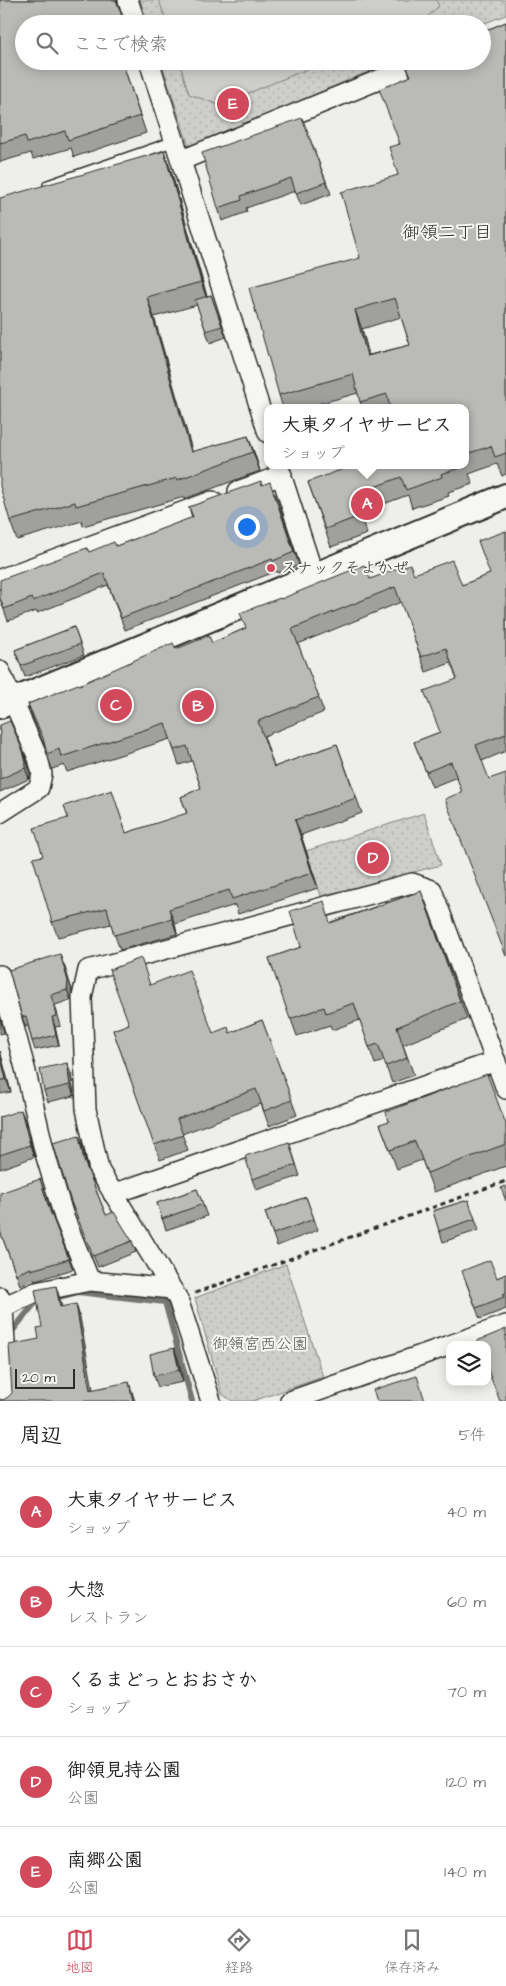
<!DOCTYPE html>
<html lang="ja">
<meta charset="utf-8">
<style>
body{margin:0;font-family:"Architects Daughter","Klee One",sans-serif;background:#f2f2f2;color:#222}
.controls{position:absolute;right:15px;bottom:15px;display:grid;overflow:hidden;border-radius:10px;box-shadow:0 2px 12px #0003}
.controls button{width:45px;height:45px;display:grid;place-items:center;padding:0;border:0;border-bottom:1px solid #e0e0e0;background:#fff;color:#222;font:25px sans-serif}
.scale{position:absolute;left:15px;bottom:12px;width:60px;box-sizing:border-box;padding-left:5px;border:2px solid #2b2b2b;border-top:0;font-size:14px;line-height:18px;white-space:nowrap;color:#2b2b2b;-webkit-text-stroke:4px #f6f6f2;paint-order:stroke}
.you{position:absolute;left:246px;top:526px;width:18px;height:18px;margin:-12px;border:4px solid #fff;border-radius:50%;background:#1a73e8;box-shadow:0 0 0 8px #1a73e833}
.badge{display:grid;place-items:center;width:32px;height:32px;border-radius:50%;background:#d1495b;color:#fff;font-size:16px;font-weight:700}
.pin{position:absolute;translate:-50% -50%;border:2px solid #fff;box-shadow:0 1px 5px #0006}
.popup{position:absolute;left:264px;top:404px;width:205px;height:65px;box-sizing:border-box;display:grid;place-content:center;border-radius:10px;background:#fff;filter:drop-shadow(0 1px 4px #0005);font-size:16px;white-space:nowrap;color:#767676}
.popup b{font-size:19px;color:#222}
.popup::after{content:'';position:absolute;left:50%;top:100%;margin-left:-10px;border:10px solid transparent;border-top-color:#fff}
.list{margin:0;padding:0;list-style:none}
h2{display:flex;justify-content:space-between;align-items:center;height:65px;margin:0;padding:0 20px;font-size:21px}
h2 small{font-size:16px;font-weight:400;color:#767676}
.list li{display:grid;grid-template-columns:32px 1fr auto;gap:15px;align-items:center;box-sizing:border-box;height:90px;padding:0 20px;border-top:1px solid #e0e0e0}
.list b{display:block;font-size:19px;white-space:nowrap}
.list p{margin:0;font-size:16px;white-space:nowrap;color:#767676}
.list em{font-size:16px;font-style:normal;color:#767676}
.icon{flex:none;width:28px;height:28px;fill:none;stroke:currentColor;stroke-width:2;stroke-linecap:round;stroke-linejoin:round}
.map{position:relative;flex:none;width:506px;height:1401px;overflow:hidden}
.search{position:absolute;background:#fff;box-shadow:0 2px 12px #0003;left:15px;right:15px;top:15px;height:55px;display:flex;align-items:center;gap:12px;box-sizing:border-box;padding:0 18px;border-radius:28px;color:#767676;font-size:19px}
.sheet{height:515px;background:#fff}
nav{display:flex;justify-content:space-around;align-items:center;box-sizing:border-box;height:70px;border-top:1px solid #e0e0e0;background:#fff;font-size:14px;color:#767676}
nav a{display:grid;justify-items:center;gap:2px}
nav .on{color:#d1495b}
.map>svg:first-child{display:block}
</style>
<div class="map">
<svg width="506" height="1401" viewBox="0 0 506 1401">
<defs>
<pattern id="park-dots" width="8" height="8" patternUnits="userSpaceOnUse" patternTransform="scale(1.25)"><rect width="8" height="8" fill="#cececa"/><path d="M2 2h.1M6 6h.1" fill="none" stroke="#b1b1ae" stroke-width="1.8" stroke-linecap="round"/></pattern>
</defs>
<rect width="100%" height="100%" fill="#eeeeea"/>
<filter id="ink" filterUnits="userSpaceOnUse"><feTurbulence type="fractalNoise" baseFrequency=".02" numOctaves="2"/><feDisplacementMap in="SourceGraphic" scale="10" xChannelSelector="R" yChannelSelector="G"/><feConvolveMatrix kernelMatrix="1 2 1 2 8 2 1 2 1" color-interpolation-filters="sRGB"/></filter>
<g filter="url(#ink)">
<path fill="url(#park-dots)" stroke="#7c7c7a" d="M140,0h366v15l-24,9h-334z
M161,61h233l-205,86z
M424,813l17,52 -120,31 -15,-45z
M286,1264l37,113 -70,24h-21l-10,-7 -27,-96z"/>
<path fill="#cececa" stroke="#7c7c7a" d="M159,0h277l3,6 -19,18h-253z
M179,61h148l-108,44 -30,-11z"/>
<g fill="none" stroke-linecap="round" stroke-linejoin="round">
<path stroke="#757573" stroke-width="6" d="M9,1335l26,-32 43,-11 87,10 27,99"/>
<g stroke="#2b2b2b" stroke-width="12">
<path id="service" d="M48,185l127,-44"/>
</g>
<g stroke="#2b2b2b" stroke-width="22">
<path id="minor" d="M128,0l8,24
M149,61l119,372
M182,160l243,-99
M278,465l36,111
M238,491l44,-16
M0,579l212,-78
M0,671l38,87 4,16 -3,14 -39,25
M0,975l25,93 19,82 20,67 26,64
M113,1194l383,-133
M0,1297l3,10 2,36 -3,10 4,48
M3,1307l33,-15 54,-11 82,8
M450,1345l56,-20
M211,1401l-33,-102 -79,-129 -13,-61 -4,-112 6,-27 324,-87 20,7 74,199
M290,1401l160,-56"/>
</g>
<g stroke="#2b2b2b" stroke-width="28">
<path id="tertiary" d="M0,706l506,-210"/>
</g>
<path stroke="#2b2b2b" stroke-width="3" stroke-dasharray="5 4" stroke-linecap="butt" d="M195,1293l311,-112"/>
<use href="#service" stroke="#f6f6f2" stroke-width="9"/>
<use href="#minor" stroke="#f6f6f2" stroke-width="19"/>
<use href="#tertiary" stroke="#f6f6f2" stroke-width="24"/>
</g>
<path fill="#a0a09d" stroke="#2b2b2b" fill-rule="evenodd" d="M0,0h117v3l-93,21 98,37 24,72 -72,24 -3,-9 -38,11 -2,-6 -31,9z
M506,22v452l-4,2 -5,-12 -28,10 4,10 -25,8 1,4 -37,12 -4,-13 -49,18 8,21 -36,13 -23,-65 158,-17v-57h-104l-4,-15 -54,15h-21l-4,-13 81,-137 38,-83 1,-31 11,-68 -5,-13zM401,317l9,28 -41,10 -7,-26z
M302,118l29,76 -30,11 -6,-14 -49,17 1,4 -25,9 -4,-13z
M164,151l7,20 36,125 4,-1 15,42 -16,6 -13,-38 -43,12 38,135 56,-16 7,19 5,16 -76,28v-2l-101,29 -1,-5 -65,19 -7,-19z
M263,484l12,10 24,71 -21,8 -1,-2 -152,59 -17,-45 -71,28 -1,-2 -28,10 -8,-22 89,-47 27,-6 76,-28 -3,-11z
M506,531v220l-24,10 -20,31 -5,-15 -25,10 -18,-45 26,-10 17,-53 -6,-16 -25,9 -25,-70 -103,42 26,68 -60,24 10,31 63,-23 25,69 -61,22 17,53 -80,26 -3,-9 -60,19 2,10 -57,16 -9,-26 -53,13 -6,-15 -9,-66 74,-50 9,27 61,-19 -6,-17 20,-9 -9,-27 -13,4 -9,-26 -103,33 -3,-7 -12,4 -8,-24 -11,-26 -5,-15 148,-55 36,-6 34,-15 35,-29 89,-20 44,-5 48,11 28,-11z
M74,627l10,28 -59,22 -10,-27z
M0,725l23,26 4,11 3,12 -1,5 -29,13z
M421,891l46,128 -64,26 11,30 -22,8 -8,-22 -9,3 -15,-44 -28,10 -2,-5 -33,11 -28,-78 32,-11 30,-25z
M64,964l8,26 -1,10 -16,5 6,21 -6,1 4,18 -24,5 -3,-9 -4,-15 -2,1 -4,-10z
M150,985l63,48h17l32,-13 35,95 -28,11 -8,-22 -79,30 6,16 -28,10 -47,-130 16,-6z
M0,1018l4,15 -4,1z
M0,1051l11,41 -11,2z
M71,1074l3,22 -26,6 -4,-11z
M0,1117l26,5 8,35 -34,12z
M380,1124h126v42l-72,26 -12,-32 -25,9z
M79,1136l4,12 5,22 18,45 26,26 4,11 -38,15 -27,-65z
M289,1142l11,34 -44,14 -4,-11z
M40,1179l12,38 21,52 -38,12 -1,-2 -14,6 -20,-54z
M197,1189l10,27 -41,14 -9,-27z
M306,1197l12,33 -41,16 -12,-34z
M468,1200l11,30 -36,12 -10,-31z
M506,1274v35l-26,10 -14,-37 31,-4z
M174,1348l4,11 5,23 -25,5 -4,-11z"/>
<path fill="#828280" stroke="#2b2b2b" d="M164,151l7,20 37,131 -7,-20z
M147,297l7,20 44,154 -7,-19z
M355,310l7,19 12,45 -7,-18z
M248,436l7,19 5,16 -7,-19z
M23,751l4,11 3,12 -1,5 -4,-11z
M295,820l6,15 17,53 -6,-15z
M169,909l6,15 2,10 -5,-15z
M60,954l12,36 -1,10 -4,-10z
M52,1017l3,10 4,18 -3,-10z
M0,1051l11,41 -5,-13 -6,-24z
M67,1063l4,11 3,22 -4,-11z
M21,1110l5,12 8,35 -4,-12z
M79,1136l4,12 5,25 -4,-12z
M56,1286l4,13 5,21 -5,-13z
M76,1304l4,13 15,84 -5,-11z
M174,1348l4,11 5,23 -4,-12z
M129,1382l4,13 2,6h-2z"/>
<path fill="#babab7" stroke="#2b2b2b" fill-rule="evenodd" d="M0,0h116l9,24h-101v37h98l18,55 -72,24 -3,-9 -38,12 -2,-7 -25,7z
M506,22v431l-11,4 -4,-11 -25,8v-46h-76l-3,-14 -27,8 -7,-28 -74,21 -30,-107 111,-30 -19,-66 57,-17 -9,-28 11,-3 -21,-55 32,-13 -6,-13 4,-2h73v-29zM395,298l15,47 -43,11 -12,-46z
M302,118l24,64 -30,11 -5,-15 -50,18 1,4 -24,8 -16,-55z
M164,151l37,131 -54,15 44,155 57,-16 5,16 -76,28v-2l-101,28 -1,-4 -65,19 -10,-35v-288z
M211,295l11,31 -16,5 -11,-31z
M345,465h121v1l-25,8 1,3 -36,13 -5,-13 -48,18 7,21 -35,13 -17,-47 38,-14z
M261,481l1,4 8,-3 24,70 -21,9 -1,-2 -151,59 -17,-45 -71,28 -1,-3 -28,11 -4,-11v-18l87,-32 2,4 25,-10 2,4 77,-29 -4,-10z
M506,531v203l-30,11 13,34 17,-6v183l-61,-157 17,-7 -11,-30 -25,10 -12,-30 26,-10 -16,-41 33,-12 -11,-31 -25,9 -26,-70 -103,42 27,68 -61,24 16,46 63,-23 19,54 -61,22 17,53 -80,26 -3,-9 -60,19 3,10 -58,16 -7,-27 -55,14 -19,-64 10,-2 -9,-28 34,-10 -4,-12 48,-16 14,43 61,-20 -6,-16 20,-9 -14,-42 -13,4 -9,-27 -104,34 -2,-8 -12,5 -4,-16 -15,-34 50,-20 1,1 94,-42 3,6 33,-13 3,7 34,-15 -6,-15 40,-15 1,1 83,-34 6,14 40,-15 4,10 38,-14 10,25 28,-11 -12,-33z
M74,627l6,17 -59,22 -6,-16z
M10,721l13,30 3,12 -1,5 -25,11v-54z
M421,891l39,110 -63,26 10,31 -21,8 -8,-22 -9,3 -15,-44 -28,10 -2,-6 -34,12 -21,-61 32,-11 -11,-36 34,-10 6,22z
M60,954l8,27 -1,9 -16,5 6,21 -5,1 4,18 -24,6 -6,-25 -4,1 -13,-47z
M141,958l9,27 39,-15 24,63 15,-6 2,6 32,-13 30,80 -28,11 -8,-22 -79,30 6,16 -29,10 -41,-115 16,-6 -20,-54z
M0,1055l6,24 -6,2z
M67,1063l3,22 -26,6 -4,-22z
M487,1074l19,50v20l-79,29 -12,-32 -25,9 -10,-26 9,-3 -3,-9z
M21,1110l9,35 -30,10v-38z
M79,1136l5,25 22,54 8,-3 18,29 -39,15 -22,-54 -18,-59z
M289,1142l7,23 -44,14 -7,-23z
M40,1179l10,32 19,48 -38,11v-2l-15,6 -16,-43v-38z
M506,1186v15l-5,-13z
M197,1189l6,15 -41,15 -5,-16z
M306,1197l8,22 -41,15 -8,-22z
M468,1200l7,19 -36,12 -6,-20z
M490,1260l7,18 9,-4v19l-3,1 1,3 -28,11 -14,-37z
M56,1286l4,21 16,-3 14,86 39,-8 4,19h-133v-2l3,1 5,-3 4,-4 -3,-48 30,-6 -2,-11 5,-1 -7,-37z
M506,1329v72h-6l-13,-33v-23h-9l-1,-4z
M174,1348l5,22 -25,6 -4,-22z
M417,1376l8,25h-48l-4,-11z"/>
</g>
<circle fill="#d1495b" stroke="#f6f6f2" stroke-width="2" cx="271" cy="568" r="5"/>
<g text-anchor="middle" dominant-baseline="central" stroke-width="4" stroke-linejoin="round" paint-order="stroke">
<g font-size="16" fill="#2b2b2b" stroke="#f6f6f2" text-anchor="start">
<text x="281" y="568">スナックそよかぜ</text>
</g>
<g font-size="16" fill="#545453" stroke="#f6f6f2">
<text x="260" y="1344">御領宮西公園</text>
</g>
<g font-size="18" fill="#2b2b2b" stroke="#f6f6f2">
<text x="447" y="232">御領二丁目</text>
</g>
</g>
</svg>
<div class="controls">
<button><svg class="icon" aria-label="layers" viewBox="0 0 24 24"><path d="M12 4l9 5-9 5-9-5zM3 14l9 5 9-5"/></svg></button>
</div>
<div class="scale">20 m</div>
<div class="you"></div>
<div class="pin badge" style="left:367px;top:504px">A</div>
<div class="popup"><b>大東タイヤサービス</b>ショップ</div>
<div class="pin badge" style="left:198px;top:706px">B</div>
<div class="pin badge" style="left:116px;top:705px">C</div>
<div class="pin badge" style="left:373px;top:858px">D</div>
<div class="pin badge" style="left:233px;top:104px">E</div>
<div class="search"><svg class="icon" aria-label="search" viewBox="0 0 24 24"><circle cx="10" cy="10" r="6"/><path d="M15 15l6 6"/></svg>ここで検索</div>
</div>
<section class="sheet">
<h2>周辺<small>5件</small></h2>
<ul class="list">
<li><span class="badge">A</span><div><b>大東タイヤサービス</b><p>ショップ</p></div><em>40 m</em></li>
<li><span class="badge">B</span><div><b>大惣</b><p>レストラン</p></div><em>60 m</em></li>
<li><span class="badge">C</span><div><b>くるまどっとおおさか</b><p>ショップ</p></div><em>70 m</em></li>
<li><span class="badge">D</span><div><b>御領見持公園</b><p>公園</p></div><em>120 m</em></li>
<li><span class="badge">E</span><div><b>南郷公園</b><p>公園</p></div><em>140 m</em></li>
</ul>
</section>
<nav>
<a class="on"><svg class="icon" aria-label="map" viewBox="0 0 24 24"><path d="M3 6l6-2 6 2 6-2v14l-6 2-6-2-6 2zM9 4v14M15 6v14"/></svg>地図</a>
<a><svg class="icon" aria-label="directions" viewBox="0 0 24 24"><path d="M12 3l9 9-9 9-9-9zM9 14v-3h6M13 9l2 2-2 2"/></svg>経路</a>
<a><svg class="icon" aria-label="saved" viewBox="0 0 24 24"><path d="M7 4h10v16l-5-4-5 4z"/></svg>保存済み</a>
</nav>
